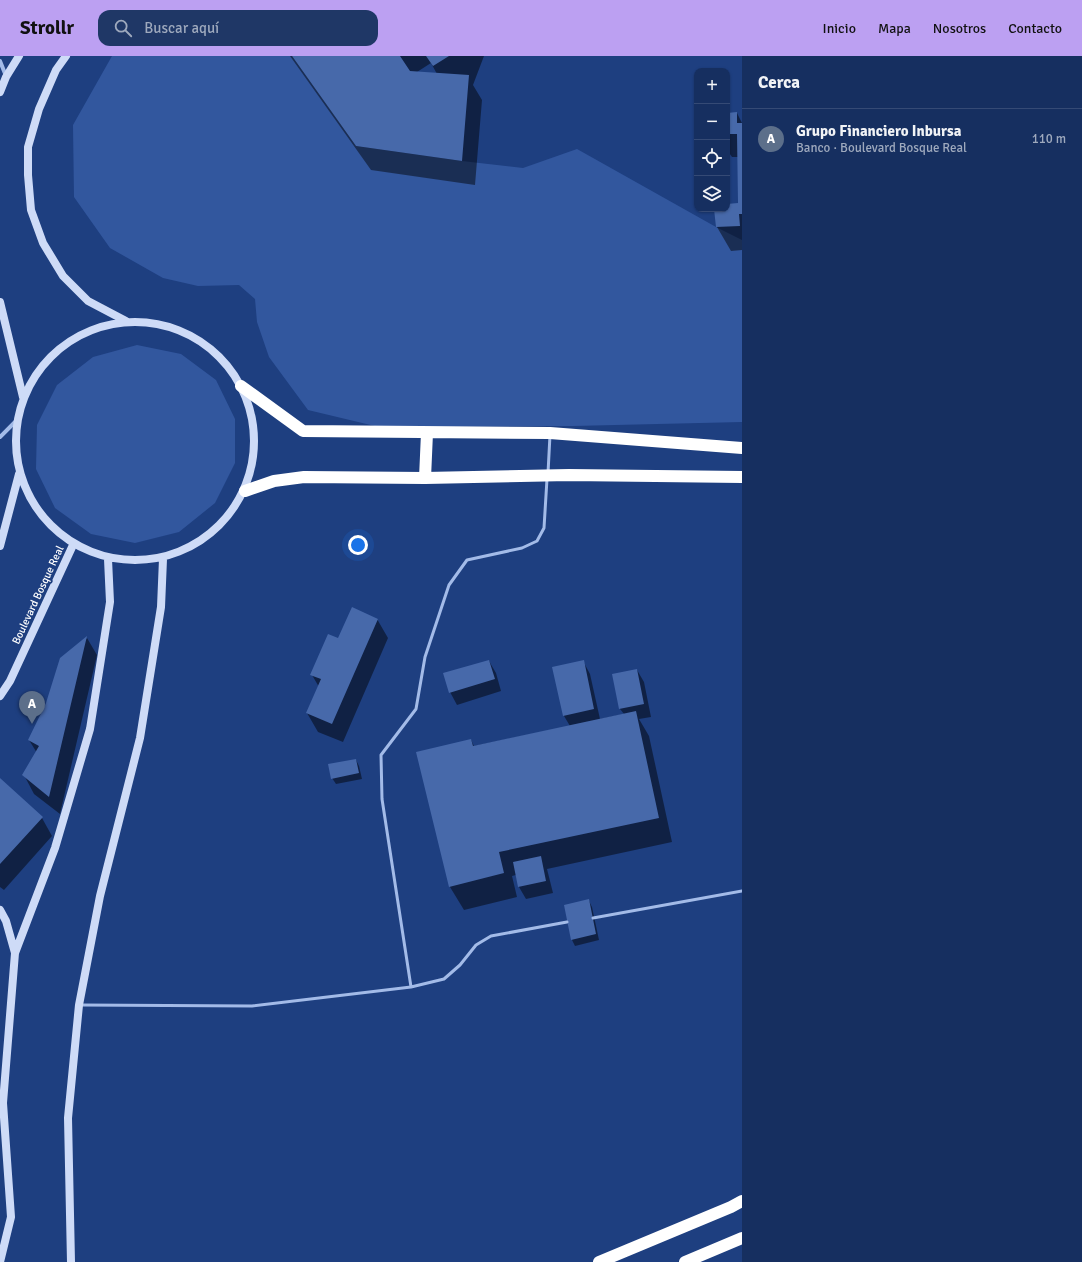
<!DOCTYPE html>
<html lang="es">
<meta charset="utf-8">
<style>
body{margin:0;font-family:Signika,sans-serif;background:#1f3766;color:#f1f3f6}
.controls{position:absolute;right:12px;top:12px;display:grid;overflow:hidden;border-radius:8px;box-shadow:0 1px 3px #0004}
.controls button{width:36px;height:36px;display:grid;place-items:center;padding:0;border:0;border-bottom:1px solid #354a75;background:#162f60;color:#f1f3f6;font:20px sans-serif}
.you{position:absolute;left:358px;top:489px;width:14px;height:14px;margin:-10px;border:3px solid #fff;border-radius:50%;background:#1a73e8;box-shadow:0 0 0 6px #1a73e833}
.badge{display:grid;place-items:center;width:26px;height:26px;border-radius:50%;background:#bca0f2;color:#fff;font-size:13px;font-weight:700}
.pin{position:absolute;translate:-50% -33px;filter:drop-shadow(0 1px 2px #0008)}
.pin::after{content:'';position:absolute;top:21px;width:14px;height:12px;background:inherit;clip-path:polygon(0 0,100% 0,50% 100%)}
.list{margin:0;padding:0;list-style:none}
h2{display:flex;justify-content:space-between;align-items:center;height:52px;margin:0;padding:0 16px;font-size:17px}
h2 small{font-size:13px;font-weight:400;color:#9ea9bd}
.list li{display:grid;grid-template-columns:26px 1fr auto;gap:12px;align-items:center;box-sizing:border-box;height:60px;padding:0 16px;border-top:1px solid #354a75}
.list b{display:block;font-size:15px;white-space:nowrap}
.list p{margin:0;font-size:13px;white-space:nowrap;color:#9ea9bd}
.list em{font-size:13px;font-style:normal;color:#9ea9bd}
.icon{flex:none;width:22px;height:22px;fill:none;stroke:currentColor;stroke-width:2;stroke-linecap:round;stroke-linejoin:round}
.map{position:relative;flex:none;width:742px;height:1206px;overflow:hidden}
header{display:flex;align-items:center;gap:24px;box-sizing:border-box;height:56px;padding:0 20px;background:#bca0f2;color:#111}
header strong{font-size:19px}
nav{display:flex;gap:22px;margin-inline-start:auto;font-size:14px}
.search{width:280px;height:36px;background:#1f3766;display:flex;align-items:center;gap:10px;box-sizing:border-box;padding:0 14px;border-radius:12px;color:#9ea9bd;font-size:15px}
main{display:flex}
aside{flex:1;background:#162f60}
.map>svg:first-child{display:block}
</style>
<header>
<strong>Strollr</strong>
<div class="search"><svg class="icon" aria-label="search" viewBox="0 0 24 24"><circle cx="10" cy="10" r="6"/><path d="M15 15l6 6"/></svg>Buscar aquí</div>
<nav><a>Inicio</a><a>Mapa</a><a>Nosotros</a><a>Contacto</a></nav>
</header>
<main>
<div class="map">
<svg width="742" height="1206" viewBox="0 0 742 1206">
<rect width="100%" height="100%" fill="#1e3f80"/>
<path fill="#32579e" d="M112,0h180l64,90 106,15 61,7 54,-19 139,78 26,13v182l-169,4 -194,1 -71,-17 -39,-53 -12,-35 -2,-23 -16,-14 -41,1 -35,-8 -53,-30 -36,-51 -1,-72z
M137,289l44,9 35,26 19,39v44l-20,40 -36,29 -44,11 -44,-9 -36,-26 -19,-39 1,-44 20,-40 36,-28z"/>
<path fill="#0007" fill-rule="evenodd" d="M290,0h194l-11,29 9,15 -7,85 -104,-15zM431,7l6,11 -20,-2z
M727,57h10l5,10v127l-11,1 -14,-24 -2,-18h12v-4l12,-1v-47h-7l-5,-7z
M377,563l11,19 -45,104 -25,-10 -11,-19 12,-26 -7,-12 27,-35z
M87,582l10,17 -37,159 -26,-20 -10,-19 13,-22 -8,-13z
M489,605l7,12 5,18 -44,14 -7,-13z
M583,605l7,13 10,45 24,-5 -4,-5 -7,-34 24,-5 7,12 7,35 -12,2 10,17 23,106 -125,27 6,24 -27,6 -7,-12 -3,-12 -4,1 5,21 -53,13 -14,-23 21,-147 3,6 96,-20 -6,-10 -11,-48z
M356,704l3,6 3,13 -26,5 -4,-6z
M0,723l42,39 10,18 -48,54 -4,-3z
M589,845l3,6 7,33 -24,6 -3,-6z"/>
<path fill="#4769aa" d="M292,0h108l10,15 59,4 -7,86 -106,-15z
M426,0h23l-16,10z
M737,56v11h5v91h-3l1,12 -24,1 -2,-18h13v-5l11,-1 -1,-69h-10v-21z
M352,551l26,12 -46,105 -26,-11 15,-34 -11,-4 18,-41 10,4z
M87,580l-38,161 -27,-22 17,-29 -11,-6 18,-37 14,-45z
M489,604l6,19 -46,14 -6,-20z
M584,604l10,49 -31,7 -11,-49z
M637,613l7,35 -25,5 -7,-35z
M636,655l23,107 -160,34 5,21 -55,14 -33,-135 55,-13 2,7z
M356,703l3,14 -28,6 -3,-15z
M0,722l43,39 -43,47z
M541,800l5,25 -28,6 -5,-25z
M589,843l7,35 -25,6 -7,-35z"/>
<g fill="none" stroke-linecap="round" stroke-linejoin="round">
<path stroke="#a3bbe8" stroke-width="3" d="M548,417l2,-38
M593,862l149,-27
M411,931l-29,-188 -1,-44 35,-46 9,-52 24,-72 18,-25 55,-12 15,-7 7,-13 3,-49
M81,949l171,1 159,-19 33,-8 16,-14 16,-20 15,-9 76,-14"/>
<path stroke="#a3bbe8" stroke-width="4" d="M0,5l6,15
M0,381l16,-16"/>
<path stroke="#cedbf7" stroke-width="8" d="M66,0l-10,14 -17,39 -11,38v28l3,35 12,33 20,33 25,25 38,20
M0,36l6,-15 13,-21
M0,246l23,95
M16 385a119 119 0 1 1 238 0a119 119 0 1 1-238 0Z
M0,490l19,-72
M0,640l10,-15 63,-136
M0,854l6,11 9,32
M0,1206l11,-45 -8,-114 12,-150 40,-105 35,-119 20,-127 -2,-43
M71,1206l-3,-144 11,-113 21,-109 40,-158 21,-131 2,-48"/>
<path stroke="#fff" stroke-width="12" d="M241,330l62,45 247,2 192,15
M425,422l2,-45
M245,435l29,-10 30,-4 121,1 144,-3 173,2
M599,1206l132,-55 11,-6
M685,1206l57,-24"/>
</g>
<g text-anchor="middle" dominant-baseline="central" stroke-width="3.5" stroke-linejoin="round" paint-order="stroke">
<g font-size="11" fill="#fff" stroke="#1e3f80">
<text transform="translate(38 539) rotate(-65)">Boulevard Bosque Real</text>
</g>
</g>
</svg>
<div class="controls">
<button>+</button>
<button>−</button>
<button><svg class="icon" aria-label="locate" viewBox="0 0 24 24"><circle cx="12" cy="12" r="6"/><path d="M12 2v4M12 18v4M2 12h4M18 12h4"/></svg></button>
<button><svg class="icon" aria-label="layers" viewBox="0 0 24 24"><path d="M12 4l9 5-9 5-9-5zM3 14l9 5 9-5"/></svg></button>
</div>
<div class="you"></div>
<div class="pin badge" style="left:32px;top:668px;background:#5c6f8a">A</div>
</div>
<aside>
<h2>Cerca<small></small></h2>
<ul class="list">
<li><span class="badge" style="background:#5c6f8a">A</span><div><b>Grupo Financiero Inbursa</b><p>Banco · Boulevard Bosque Real</p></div><em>110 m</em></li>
</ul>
</aside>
</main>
